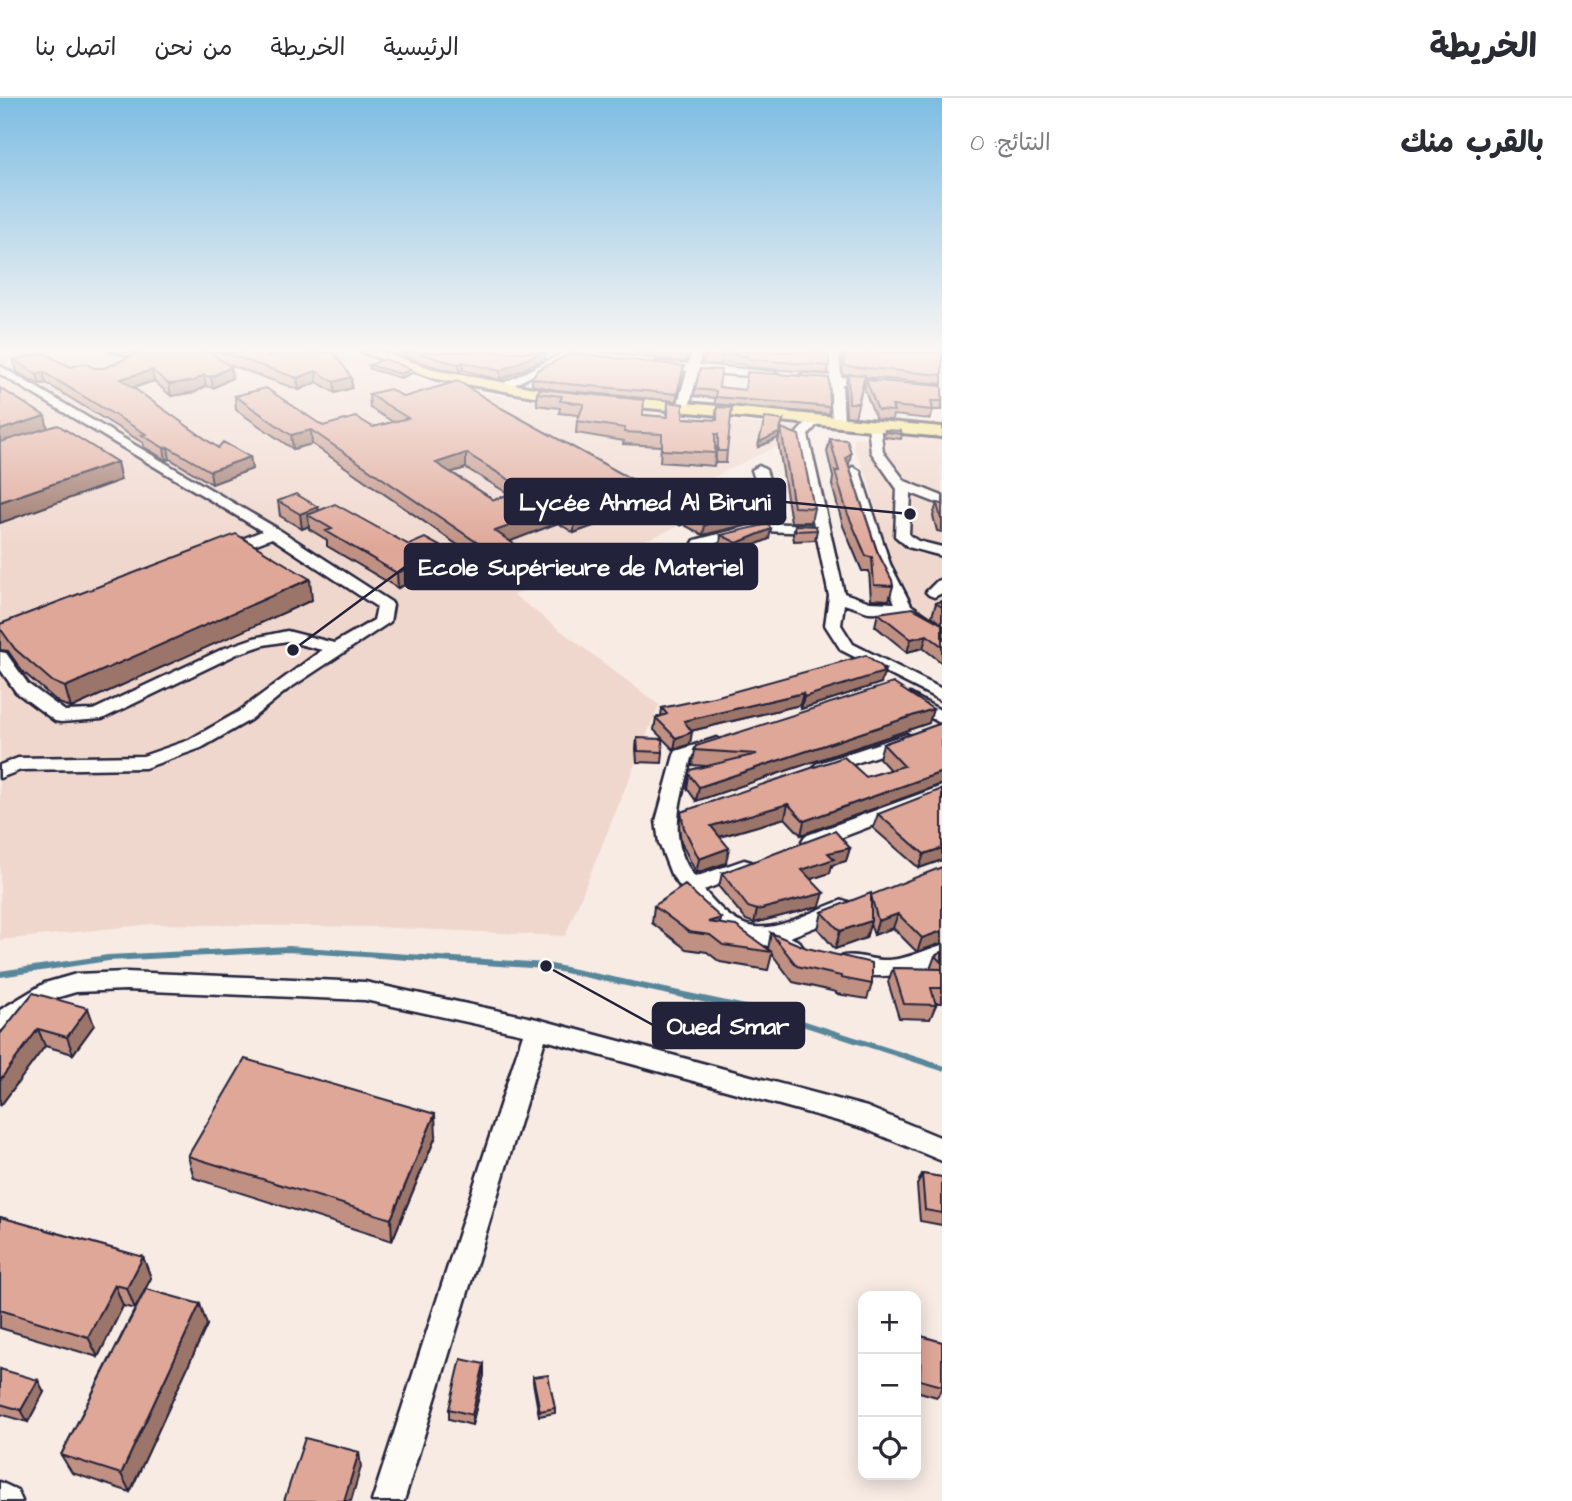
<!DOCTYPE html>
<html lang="ar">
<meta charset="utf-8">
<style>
body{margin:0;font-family:"Architects Daughter","Playpen Sans Arabic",sans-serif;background:#f7f7f7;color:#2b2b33;direction:rtl}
.controls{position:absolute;right:21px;bottom:21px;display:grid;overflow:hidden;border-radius:14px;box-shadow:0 4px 18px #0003}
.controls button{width:63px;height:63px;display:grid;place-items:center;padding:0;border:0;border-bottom:2px solid #e1e1e2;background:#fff;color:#2b2b33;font:35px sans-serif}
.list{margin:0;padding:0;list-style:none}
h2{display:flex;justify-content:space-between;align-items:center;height:91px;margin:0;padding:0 28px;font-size:30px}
h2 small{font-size:23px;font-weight:400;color:#7c7c81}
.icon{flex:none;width:38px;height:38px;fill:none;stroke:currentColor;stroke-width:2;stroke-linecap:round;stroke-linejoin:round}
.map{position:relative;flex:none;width:942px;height:1403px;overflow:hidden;direction:ltr}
header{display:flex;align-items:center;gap:42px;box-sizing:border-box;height:98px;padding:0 35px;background:#fff;border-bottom:2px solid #e1e1e2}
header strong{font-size:33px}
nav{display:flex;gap:38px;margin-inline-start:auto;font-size:24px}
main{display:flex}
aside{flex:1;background:#fff}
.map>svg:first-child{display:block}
</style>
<header>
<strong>الخريطة</strong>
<nav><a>الرئيسية</a><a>الخريطة</a><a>من نحن</a><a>اتصل بنا</a></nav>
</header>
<main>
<aside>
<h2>بالقرب منك<small>النتائج: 0</small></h2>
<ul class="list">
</ul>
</aside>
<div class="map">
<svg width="942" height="1403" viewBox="0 0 942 1403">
<rect width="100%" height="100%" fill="#f7ebe4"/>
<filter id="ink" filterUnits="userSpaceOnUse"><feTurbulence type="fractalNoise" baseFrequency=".0143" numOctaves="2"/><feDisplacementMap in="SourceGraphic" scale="14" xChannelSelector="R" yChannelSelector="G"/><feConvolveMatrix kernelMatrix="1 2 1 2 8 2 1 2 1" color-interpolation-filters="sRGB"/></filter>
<g filter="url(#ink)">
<path fill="#f0d7cd" d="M0,254h352l57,27 54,11 102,15 247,24 -123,60 6,14 -18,24 -163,68 145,110 -94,231 -190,-9 -223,-3 -152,16z
M887,334l55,5v179l-11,2 -21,-18 -19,-33 -24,-91 -13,-27v-12l33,3z"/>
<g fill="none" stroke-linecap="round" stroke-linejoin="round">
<path stroke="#59879b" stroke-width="6" d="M0,876l108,-16 181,-9 257,17 228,48 168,54"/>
<g stroke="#22223b" stroke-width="5">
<path id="minor" d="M565,254h13l-74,38 -10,-2z
M692,254h10l-3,13 75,7 6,3 -6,3 -76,-6 -9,35 -10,3 -2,-3 10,-36 -30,-3 -6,-3 6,-3 31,2z
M829,254h10l2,25 30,3 6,3 -6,3 -29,-2 2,38 -6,4 -6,-4 -2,-39 -26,-3 -6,-3 6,-3 26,2z
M0,268l278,163 113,73 2,3 -3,17 -103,68 -37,30 -49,28 -56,20 -124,2 -21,8v-13l18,-7 125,-2 46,-16 49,-28 84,-62 -35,-9 -23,4 -27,9 -135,65 -41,3 -6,-1 -39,-29 -16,-23v-17l6,1 22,31 37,27 28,-1 132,-62 29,-10 33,-7 47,12 40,-23 3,-13 -105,-69 -42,16h-10l-2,-3 2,-3 42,-17 -262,-157z
M815,318l6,4 -13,15 36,158 26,9 25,1 -19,-39 -30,-93 7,-4 7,4 30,93 21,41 31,21v12l-41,-25 -33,-1 -24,-8 -3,21 12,19 89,45v12l-101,-51 -16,-25 4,-29 -13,-63 -54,-2 -62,16 -7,-4 2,-3 67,-17 52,2 -18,-91 15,-17z
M874,323l6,4 3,27 22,29 37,15v9l-31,-12 -2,42 9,6 24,6v9l-34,-9 -13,-11 2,-47 -26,-37 -3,-27z
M759,368l7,4 15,46 -2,3h-10l-4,-11 -54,3 -30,13 -7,-4 34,-17 54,-3 -10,-30z
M942,481v14l-8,4 -5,-2 -3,-3 11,-11z
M910,596l32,17v13l-38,-21 -3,-4 3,-4z
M907,636l9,6 -3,4 -90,30 -9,-6 2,-4z
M717,640l9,6 -3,4 -32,10c-10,42 -26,81 4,119l49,-17 7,2 3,5 -3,5 -47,18c47,59 72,36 131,13l8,-3 8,3 3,5 -3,5 -61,24 10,5 3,6 -3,6 -8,2 -27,-11 -29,-5 -30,-17 -35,-49 -12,-31 -3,-22 18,-66 2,-4z
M942,688v13l-123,47h-14l-3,-5 3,-5z
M942,847v17c-35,15 -66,19 -103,7l-3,-6 3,-6c15,-5 33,4 50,3 19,-1 35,-10 53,-15z
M126,874l239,10 172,37 330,88 75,31v23l-79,-33 -318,-88 -141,461h-32l151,-467 -158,-34 -239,-10 -50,2 -24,7 -52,32v-21l45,-27 31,-9z
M0,1384l17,8 5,11h-22z"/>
</g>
<g stroke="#22223b" stroke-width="6">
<path id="major" d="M362,254h20l57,19 129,23 7,4 -7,4 -132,-23z
M612,298l330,31v10l-335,-33 -3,-3z"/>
</g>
<use href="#minor" fill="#fdfcf7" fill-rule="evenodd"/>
<use href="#major" fill="#f6e381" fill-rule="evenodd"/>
</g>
<path fill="#c09083" stroke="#22223b" stroke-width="2" fill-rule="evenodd" d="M108,254h159l1,5 83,20 1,11 -17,5 -18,-11 -18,8 -72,-26 5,14 -19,10 -7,-2 -11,6 -24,4 -17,-15 -21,7 85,60 32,9 2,12 -40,15 -42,-25 -4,1 -22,-13 -1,-4 -97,-60 -6,2 -23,-13 -3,-12 57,7 23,1h11l24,-11z
M398,254h148l-1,7 -45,21 -37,-10 -4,2 -14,-2 -40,-13v-3z
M602,254h88l-4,10z
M704,254l125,14 -2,8 -80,-7v-2l-26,-3v3l-19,-1z
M842,254h100v32l-77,-7 -10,40 -9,-1 -1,-29 2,-12h-4z
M369,267l43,8 -11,5 -31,-9z
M684,268l-8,35 -120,-11 -24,-5v-7z
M866,282l76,6v24h-9l-3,9 -37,-4 -1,5 -16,-1 -12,-31z
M719,289l111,20 -1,7 -114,-10v-6l-21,-2 1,-7z
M540,291l103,26 24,2 1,-15 15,16 32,2 2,-13 10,44 -1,12h-10v-17l-2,20 -54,-4 1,-16 -38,-2 1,-3 -48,-8 1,-12 2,-6 -20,-2 1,-5 -23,-3v-12z
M369,296l35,3 97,11 132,72 -2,15 -18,6 2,17 -41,15 -16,-10 -49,18 5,18 -23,9 -179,-124 -19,5 -57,-39 -1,-14 88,30 50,1 20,-5 -23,-14zM466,370l43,26 -15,6 -43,-28z
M781,330l33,80 -3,14h-20l-13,-80 3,-13 -3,9 -20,9z
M885,332l17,4 -1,5 -16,-2 -1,-3z
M830,341l21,14 -2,12 28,86 16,35 -4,14 -18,-1 -2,-28h-7l-19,-45 -11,-41 1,-8 -6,-25z
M713,385l39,5 -2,10 -36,2 -2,-7z
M278,403l40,6 1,3 90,35 39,20 -50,23 -71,-42v-6l-18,-11v-3l-7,3 -22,-13z
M937,405l5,1v28l-5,-1 -4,-15z
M762,413l-1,10 -58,14 -17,-9 2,-10z
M795,427l22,5 -2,10 -21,1 -1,-6z
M721,437l48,4 -34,14 -15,-8z
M552,472l45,6 -31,13 -15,-9z
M312,502l-241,108 -12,-5 -37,-32 -14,-20 -8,-1v-26z
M942,503v23l-10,-8 4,-13z
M878,515l64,11v39l-19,-15 -16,4 -32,-26z
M885,571l-4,14 -80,26 -1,-4 -109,26 -1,13 -16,6 -20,-20 2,-12 5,-2 1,-8z
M929,625l-233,78 -9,-13 3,-18 16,-4 -14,-1 4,-19z
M942,625v61l-141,51 -16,-17 -65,19 6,26 -30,10 -15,-31 -2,-16 2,-14 185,-35 24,-7 -11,-12 4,-14z
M637,640l26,14 -1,11 -25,-1 -1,-13z
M878,716l64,46 -23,8 -46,-40z
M850,750l-4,13 -14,4 -2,8 -19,6 9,27 -66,17 -8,-3 -27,-33 3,-14z
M871,797l71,48 -25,9 -24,-24 -19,7 -4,-11 -4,14 -31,11 -17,-20 4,-17z
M654,808l67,12 -1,6 48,25 3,-16 101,51 -5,15 -31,-5v-2l-43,-10 -21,-28 -4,16 -48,-8 -13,-10 -21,-3 -34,-26z
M942,854v51h-7l1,2 -6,14 -31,-1 -11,-36 5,-14 37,1 5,-13z
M33,895l61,32 -21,29 -28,-8 -44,59h-1v-71z
M436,1038l-44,105 -198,-63 -6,-22z
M922,1076l20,3v48l-22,-4 -3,-36z
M0,1119l143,40 8,21 -14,27 70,20 -77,167 -58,-19 -11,-18 74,-146 -12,-3 -25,51 -98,-29z
M921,1238l21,6v47l-5,8 -21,-6v-46z
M484,1266v11l-12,50 -23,-6v-10z
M0,1271l44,23 -16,30 -28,-8z
M533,1279l22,31v5l-16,3 -6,-34z"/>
<path fill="#9c756a" stroke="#22223b" stroke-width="2" d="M542,254h4l-1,7 -45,21v-9z
M463,264v8l-4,2v-8z
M231,269l1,11 -19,10 -2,-11z
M411,271l1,4 -11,5v-4z
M152,272l2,11 -30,9 -3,-11z
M316,273l1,11 -18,8 -2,-12z
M43,274l3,11 -6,2 -3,-11z
M204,277l2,11 -11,6 -24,4 -2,-12z
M351,279l1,11 -17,5 -1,-11z
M45,318l4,18 -49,15v-19z
M783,322l-5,18 -20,9 1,-5z
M311,332l1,14 -19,5 -2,-14z
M168,349l2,12 -4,1 -2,-12z
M466,355v15l-30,9v-14z
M250,359l2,12 -40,15 -2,-13z
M117,364l4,18 -121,43v-21z
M633,382l-2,15 -35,12 1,-15z
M616,405l-1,15 -41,15 1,-15z
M318,409l2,14 -12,-6 1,11 -7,3 -2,-15z
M559,410l-1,15 -63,24v-16z
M762,413l-1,10 -58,14 2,-10z
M771,431l-2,10 -34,14 2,-10z
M514,446v15l-23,9v-16z
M447,452l1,15 -50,23 -1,-15z
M597,468v10l-31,13 1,-10z
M310,481l2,21 -241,108 -6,-21z
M927,537l-4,13 -16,4 4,-13z
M885,571l-4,14 -80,26 3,-12z
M803,595l-3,12 -118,28 2,-12z
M933,611l-4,14 -233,78 3,-14z
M692,634l-2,12 -16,6 2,-12z
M942,674v12l-141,51 3,-14z
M788,706l-3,14 -77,22 3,-14z
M729,750l-3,15 -30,10 3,-14z
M850,750l-4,13 -14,4 -2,8 -31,10 3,-13 26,-17z
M942,750v12l-23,8 5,-14z
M824,795l-4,13 -66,17 3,-13z
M898,816l-5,14 -19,7 4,-14z
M721,820l-4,17 -9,-13z
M871,823l-5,17 -31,11 5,-18z
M942,833v12l-25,9 5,-14z
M88,910l6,17 -21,29 -6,-17z
M38,931l7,17 -44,59 -1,-3v-22z
M435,1016l1,22 -44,105 -1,-22z
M143,1159l8,21 -16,31 -8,-21z
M115,1187l8,21 -25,51 -10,-20z
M200,1206l7,21 -77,167 -9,-18z
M484,1266v11l-12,50v-10z
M38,1282l6,12 -16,30 -7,-12z
M359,1354l2,15 -10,34h-7z"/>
<path fill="#dfa798" stroke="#22223b" stroke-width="2" fill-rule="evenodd" d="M140,254h69l22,15 -20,10 -7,-2 -10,6 -25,3 -17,-14 -31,9 97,69 5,-6 27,15 -40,14 -42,-24 -4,1 -22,-13 4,-1 -103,-62 -6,2 -23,-14 29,-7 28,14 14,-4 9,5h11z
M222,254h45l1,5 14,-5h52l17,25 -17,5 -18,-11 -19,7z
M416,254h126l-42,19 -37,-9 -4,2 -14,-3z
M704,254h125v14l-80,-7 -1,-3 -25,-2 -1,3 -19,-2z
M844,254h98v23l-97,-9z
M572,255l112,13 -7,28 -120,-11 -25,-5 5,-8z
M385,261l26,10 -10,5 -32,-9z
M700,271l21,1 -2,17 26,3 2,-18 82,6 1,29 -114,-10v-6l-21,-2z
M848,276l17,1 -7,28h-9z
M866,282l76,6v15h-11l2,9 -41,-4 2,5 -16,-1z
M458,283l43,27 132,72 -36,12 19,11 -41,15 -16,-10 -64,23 19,13 -23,8 -180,-122 -20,5 -56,-39 31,-8 57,38 33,-9 17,10 35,-9 -39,-24 21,-5 14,8zM466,355l58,36 -30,11 -58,-37z
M0,290l45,28 -45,14z
M540,291l104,11 -1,15 25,2v-15l15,2v14l34,2v-13l15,1 -5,43h-9v-17h-3v19l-53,-3v-16l-38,-2 1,-4 -48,-7 7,-17 -24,-3 2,-5 -25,-3z
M765,320l18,2 -4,13 -20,9z
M58,327l59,37 -117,40v-60z
M781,330l18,7 15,73 -20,-1z
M885,332l16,1 1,3 -16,-2z
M830,341l17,1 4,13 -5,5 31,93 15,29 1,6 -19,-1 -2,-28 -6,-1 -19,-44 -12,-41h4z
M296,396l22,13 -18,7 -22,-13z
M758,403l4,10 -57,14 -17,-9 32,-12z
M937,405l5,1v15h-1z
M335,406l74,41 16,-7 22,12 -50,23 -71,-42 6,-2 -24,-14z
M768,426l3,5 -34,14 -16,-8z
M795,427l21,1 1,4 -21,1z
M236,436l74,45 -245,108 -12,-5 -38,-33 -13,-18 -2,-1v-6z
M942,503v6l-6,-4z
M913,510l29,16v22l-15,-11 -16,4 -33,-26z
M866,557l19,14 -3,1 2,2 -80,25 -1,-4 -119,28 8,11 -16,6 -20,-20 11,-4 -5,-6 56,-12z
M893,585l40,26 -234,78 -10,-13 1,-4 67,-16 -63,-4 2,-4z
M942,625v49l-138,49 -16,-17 -77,22 18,22 -30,11 -15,-31 -3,-16 163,-55 22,20 38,-11 -21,-22z
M637,640l25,1 1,13 -25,-1z
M942,691v59l-18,6 -46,-40z
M835,733l15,17 -22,5 6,6 -32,11 22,23 -67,17 -9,-3 -26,-34z
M942,769v64l-20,7 -24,-24 -20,7 -7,-26z
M685,787l36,33 -13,4 28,4 36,26 -49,-7 -13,-10 -21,-3 -35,-26z
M871,795v28l-31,10 -18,-19z
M771,835l36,15 65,15v21l-31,-6v-2l-44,-10z
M942,854v11l-7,-7z
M893,870l49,1v19h-11l5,17 -32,-1z
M33,895l55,15 -21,29 -29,-8 -38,51v-46z
M245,961l190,55 -44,105 -203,-63z
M922,1076l20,3v36l-17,-3z
M0,1119l143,40 -16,31 -12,-3 -27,52 -88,-27z
M146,1191l54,15 -79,170 -60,-19z
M921,1238l21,6v44l-22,-6z
M461,1261l23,5 -12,51 -23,-6z
M0,1271l38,11 -17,30 -21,-6z
M548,1277l7,33 -15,3 -7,-34z
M305,1340l54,14 -15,49h-60z"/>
</g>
<linearGradient id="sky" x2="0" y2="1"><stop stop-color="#7dbde3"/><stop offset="0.56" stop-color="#fbf6f3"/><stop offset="1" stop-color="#fbf6f3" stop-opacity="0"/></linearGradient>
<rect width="942" height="450" fill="url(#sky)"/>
<path fill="none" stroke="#22223b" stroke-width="2.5" d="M910 416L785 404M293 552L405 469M546 868L653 927"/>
<g fill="#22223b" stroke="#fdfcf7" stroke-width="2.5">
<circle cx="910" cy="416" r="7"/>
<circle cx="293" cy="552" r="7"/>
<circle cx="546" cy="868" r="7"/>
</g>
<g fill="#22223b" stroke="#22223b" stroke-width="2.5">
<rect x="505" y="381" width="280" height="45" rx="7"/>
<rect x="405" y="446" width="352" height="45" rx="7"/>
<rect x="653" y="905" width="151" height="45" rx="7"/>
</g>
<g font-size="24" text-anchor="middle" font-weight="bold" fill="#fff">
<text x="645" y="412">Lycée Ahmed Al Biruni</text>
<text x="581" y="477">Ecole Supérieure de Materiel</text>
<text x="728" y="936">Oued Smar</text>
</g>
</svg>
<div class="controls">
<button>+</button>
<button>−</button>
<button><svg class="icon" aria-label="locate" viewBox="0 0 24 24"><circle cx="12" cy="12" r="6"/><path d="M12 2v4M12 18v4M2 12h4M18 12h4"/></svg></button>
</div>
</div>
</main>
